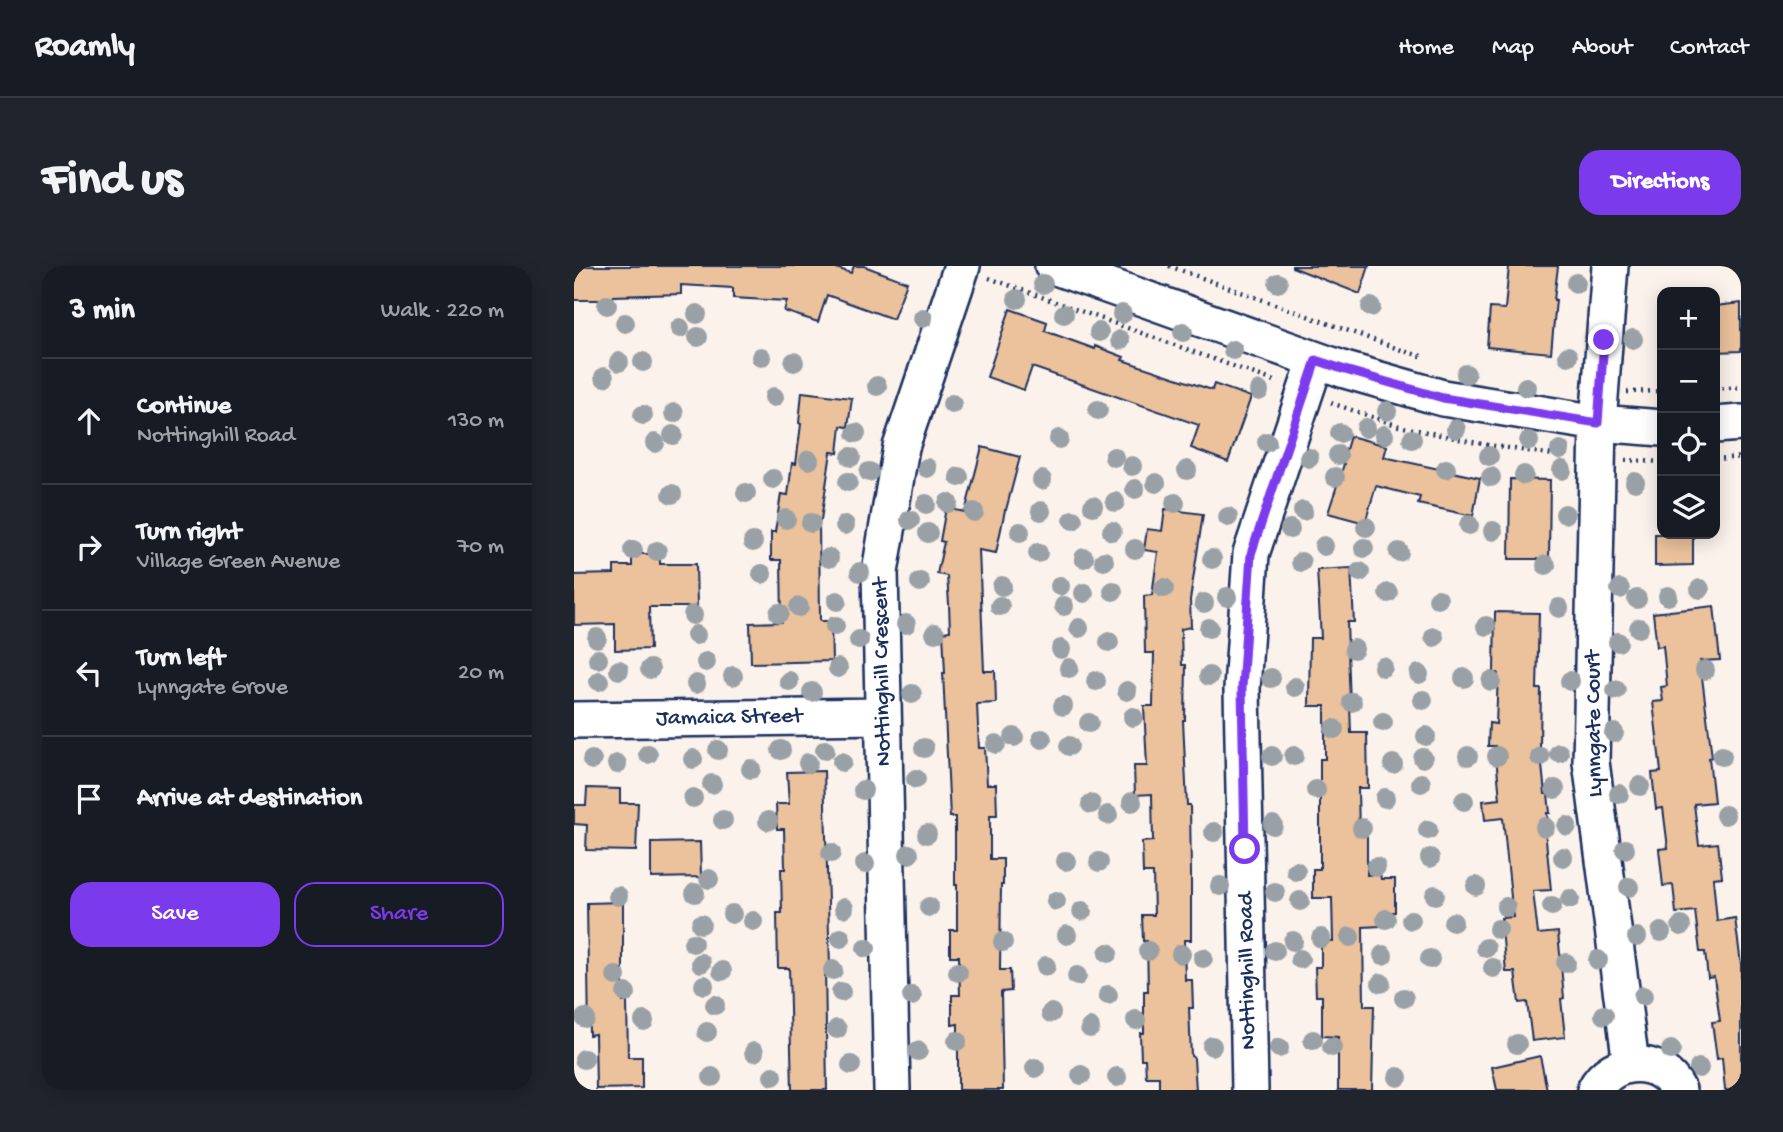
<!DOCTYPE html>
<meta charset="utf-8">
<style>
body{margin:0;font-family:"Gochi Hand",sans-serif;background:#20242c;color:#f1f3f6}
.controls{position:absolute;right:21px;top:21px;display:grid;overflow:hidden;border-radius:14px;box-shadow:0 4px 18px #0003}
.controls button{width:63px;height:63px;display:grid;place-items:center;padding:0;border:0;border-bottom:2px solid #363941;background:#171b24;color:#f1f3f6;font:35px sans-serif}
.stop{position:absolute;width:21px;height:21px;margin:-16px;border:5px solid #7c3aed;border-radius:50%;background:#fff}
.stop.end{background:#7c3aed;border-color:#fff;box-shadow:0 2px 7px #0008}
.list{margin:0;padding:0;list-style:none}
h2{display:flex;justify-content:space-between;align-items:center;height:91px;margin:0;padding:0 28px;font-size:30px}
h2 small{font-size:23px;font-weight:400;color:#9ea1a6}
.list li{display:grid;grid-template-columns:46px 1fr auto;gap:21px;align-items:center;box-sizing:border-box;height:126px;padding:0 28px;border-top:2px solid #363941}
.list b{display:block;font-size:26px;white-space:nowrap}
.list p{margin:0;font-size:23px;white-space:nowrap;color:#9ea1a6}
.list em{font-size:23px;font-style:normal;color:#9ea1a6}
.actions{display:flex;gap:14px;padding:21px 28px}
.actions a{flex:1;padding:16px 0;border:2px solid #7c3aed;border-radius:21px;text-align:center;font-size:24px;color:#7c3aed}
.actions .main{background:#7c3aed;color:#fff}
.icon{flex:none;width:38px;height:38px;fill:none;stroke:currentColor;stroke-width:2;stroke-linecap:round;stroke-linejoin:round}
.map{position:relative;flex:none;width:1167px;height:824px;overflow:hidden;border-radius:21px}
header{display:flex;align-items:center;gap:42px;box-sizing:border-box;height:98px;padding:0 35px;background:#171b24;border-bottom:2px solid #363941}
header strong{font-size:33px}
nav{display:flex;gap:38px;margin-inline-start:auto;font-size:24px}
.intro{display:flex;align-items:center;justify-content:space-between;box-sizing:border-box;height:168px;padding:0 42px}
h1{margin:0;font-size:49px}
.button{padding:18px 32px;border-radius:21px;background:#7c3aed;color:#fff;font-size:24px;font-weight:700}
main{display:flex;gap:42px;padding:0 42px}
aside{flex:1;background:#171b24;border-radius:21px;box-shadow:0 4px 18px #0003}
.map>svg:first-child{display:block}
</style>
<header>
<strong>Roamly</strong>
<nav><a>Home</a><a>Map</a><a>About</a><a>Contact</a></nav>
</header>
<div class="intro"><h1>Find us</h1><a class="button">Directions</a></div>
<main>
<aside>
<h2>3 min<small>Walk · 220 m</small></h2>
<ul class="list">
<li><svg class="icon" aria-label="ahead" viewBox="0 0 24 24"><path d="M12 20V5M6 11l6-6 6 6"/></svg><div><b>Continue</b><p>Nottinghill Road</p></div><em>130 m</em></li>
<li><svg class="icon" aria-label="right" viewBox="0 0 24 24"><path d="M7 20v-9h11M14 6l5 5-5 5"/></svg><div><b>Turn right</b><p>Village Green Avenue</p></div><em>70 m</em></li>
<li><svg class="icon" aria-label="left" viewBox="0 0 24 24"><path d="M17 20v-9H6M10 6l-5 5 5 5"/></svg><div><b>Turn left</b><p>Lynngate Grove</p></div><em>20 m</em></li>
<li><svg class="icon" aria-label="arrive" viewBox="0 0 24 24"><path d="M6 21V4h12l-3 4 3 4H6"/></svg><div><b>Arrive at destination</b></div></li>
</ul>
<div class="actions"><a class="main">Save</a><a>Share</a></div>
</aside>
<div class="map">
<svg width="1167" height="824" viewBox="0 0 1167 824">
<rect width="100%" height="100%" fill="#fbf3eb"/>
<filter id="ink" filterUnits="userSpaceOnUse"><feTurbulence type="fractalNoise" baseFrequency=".0143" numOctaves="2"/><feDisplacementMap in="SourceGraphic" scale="14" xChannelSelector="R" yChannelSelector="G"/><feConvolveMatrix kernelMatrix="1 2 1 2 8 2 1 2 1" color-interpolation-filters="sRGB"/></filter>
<g filter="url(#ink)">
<path fill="#ebc29b" stroke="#1b2f5e" stroke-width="2" d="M0,0h256l21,7 3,-7h10l43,16 -14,37 -66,-24 -9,27 -34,-11 3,-10 -54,-3v-10l-52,-3v9l-68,2v4h-39z
M718,0h77l-9,28 -68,-27z
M935,0h49l-4,34h2l-5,53 -64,-6 3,-39 15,1z
M1167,37v48l-26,1v-46z
M436,43l37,13 -2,9 50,18v-3l29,11 -2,3 90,30 2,-6 37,13 -23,65 -37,-14 8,-23 -167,-58 -8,23 -37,-13z
M228,126l50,6 -4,29 -7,-1 -3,27 -7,-1 -10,68h-2l1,101h11l1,40 -81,2 -1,-40 32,-1 -1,-62h-10v-28h4l6,-38 7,1 4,-32 4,1 5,-40 -2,-1z
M776,170l37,10 -3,11 96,21 -7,38 -55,-12 2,-7 -44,-11 -11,37 -37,-10 16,-49 -2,-1z
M408,181l38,10 -14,53h-1l-9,43 -17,-3 5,121h11l1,32 -19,1 2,44h6l2,36h9l1,31h-7v44h13v26h-2l-1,85h10l1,21 -10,1 2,98h-45v-66l-6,1v-30h8l-1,-39h-9v-26h7v-45h-2v-68h-5l-7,-144h2l-2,-41 7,-1 -1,-27 -2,-28 -10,-2 7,-32 -4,-1 6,-33 19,4z
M936,213l40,1 -1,79h-40z
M591,243l38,5 -13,86 1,27 -10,2 1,36h4l-1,55h-2l4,85h3l1,67v68h-7l1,40h7l1,28h-4l2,48 3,2 2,32h-37v-13h-13l-1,-18h-4l-1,-26h4v-42h4l-1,-50h-4l-1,-26h12l-1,-42h-10l-1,-31 11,-1 -1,-47 -17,1 -1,-29h13l-3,-60h9l1,-53h-9l-1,-57 8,-1 6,-43 -14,-2 3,-21 15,2z
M1081,268h38v31l-38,1z
M58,288h28v10h36l1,43h-48l1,42 -35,1v-26l-41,1v-50l40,-1v-8h18z
M777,302l3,54h-7l4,111h16l1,55h-10l1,46 8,1v40l13,-1 1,5h14v33h-14v14l-18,1 1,79h10l-2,84h-34v-53l-16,-1v-40h-6l-1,-29h6v-26h12l-1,-43h-19v-29h7v-110h5v-53h-16l1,-68h11l-4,-68z
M1140,340l6,54 -20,1 12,96 -3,1 5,44 -20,2 5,41 19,-2 4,34 -9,1 4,43 18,-3 6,46v126h-16l-3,-32 -5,1 -5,-37 8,-1 -6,-44 -6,1 -3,-26h-5l-5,-41 -19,2 -3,-28 -10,1 -4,-37 9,-1 -5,-40 -7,1 -4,-36 9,-1 -8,-70 10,-1 -2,-14 6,-1 -4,-40 -6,1 -4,-34z
M921,346l44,1 -2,76h4l-1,57 5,48h3l2,19h-3l1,7h-4l7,70 -18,1 5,43 20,-2 6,66 -3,1 4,38 -33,4 -5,-39 -8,1 -4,-31h-9l-5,-54 12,-1 -10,-99 -18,2 -2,-19 17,-2 -5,-53h-7l1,-23 7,1 2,-51h-4z
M250,505l6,196h-5l2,123h-35l-3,-122h-11l-1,-55h5l-1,-44h4l-1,-40h-7l-1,-25h13l-2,-32z
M13,522l33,1v14h18l-2,48 -50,-1 1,-25 -13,-1v-19h12z
M126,576l1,35 -50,1v-35z
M49,636v100h4l1,55h14v31l-46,1 -1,-55 -6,1 -2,-132z
M966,790l7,34h-50l-5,-23z"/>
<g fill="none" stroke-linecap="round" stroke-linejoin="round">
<g stroke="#1b2f5e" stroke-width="40">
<path id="minor" d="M479,0l292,104 98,28 155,25 64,5
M1036,0l-12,157 -7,339 40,302
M1141,159l26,-2
M0,454l309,-4
M318,824l-12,-518 21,-125 61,-181
M676,824l-8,-401 9,-135 65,-194
M1021,824c17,-34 66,-34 83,0"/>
</g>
<path stroke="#1b2f5e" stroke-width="4.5" stroke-dasharray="2 5" stroke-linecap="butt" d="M595,0l238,86 18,5
M415,12l288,104
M1141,123l26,-2
M1053,126l35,-1
M757,137l68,23 83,18 85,13
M1141,193l26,-2
M1051,194l37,2"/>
<use href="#minor" stroke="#fff" stroke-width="35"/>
</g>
<g fill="#99a0a6">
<circle cx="704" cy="17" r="10"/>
<circle cx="1002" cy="17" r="10"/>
<circle cx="469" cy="18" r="10"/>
<circle cx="443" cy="33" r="10"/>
<circle cx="33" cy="39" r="10"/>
<circle cx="797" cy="41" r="10"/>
<circle cx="123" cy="48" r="10"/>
<circle cx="490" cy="48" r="10"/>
<circle cx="548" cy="48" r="10"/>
<circle cx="349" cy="52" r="10"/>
<circle cx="51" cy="57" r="10"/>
<circle cx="106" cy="62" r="10"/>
<circle cx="525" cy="66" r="10"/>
<circle cx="609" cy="66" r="10"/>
<circle cx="124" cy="71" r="10"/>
<circle cx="1059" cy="73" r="10"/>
<circle cx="546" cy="74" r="10"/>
<circle cx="659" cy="84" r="10"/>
<circle cx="994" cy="90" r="10"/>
<circle cx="187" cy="91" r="10"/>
<circle cx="45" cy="96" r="10"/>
<circle cx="69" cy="96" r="10"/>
<circle cx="220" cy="96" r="10"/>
<circle cx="892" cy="108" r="10"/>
<circle cx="30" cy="111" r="10"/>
<circle cx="303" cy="120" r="10"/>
<circle cx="952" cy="121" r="10"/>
<circle cx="685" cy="125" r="10"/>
<circle cx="200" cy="131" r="10"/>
<circle cx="378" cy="138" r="10"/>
<circle cx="524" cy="144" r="10"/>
<circle cx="813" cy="145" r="10"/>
<circle cx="100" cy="147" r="10"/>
<circle cx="69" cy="149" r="10"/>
<circle cx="792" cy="162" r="10"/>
<circle cx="882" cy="163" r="10"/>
<circle cx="282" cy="167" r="10"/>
<circle cx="766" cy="167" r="10"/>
<circle cx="99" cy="169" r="10"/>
<circle cx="810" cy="169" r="10"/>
<circle cx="485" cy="173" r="10"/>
<circle cx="838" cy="173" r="10"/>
<circle cx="955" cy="175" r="10"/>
<circle cx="693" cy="176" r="10"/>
<circle cx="81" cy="177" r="10"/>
<circle cx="986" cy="184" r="10"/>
<circle cx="764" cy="189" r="10"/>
<circle cx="915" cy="190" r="10"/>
<circle cx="277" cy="191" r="10"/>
<circle cx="540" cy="191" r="10"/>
<circle cx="735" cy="192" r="10"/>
<circle cx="235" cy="194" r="10"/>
<circle cx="558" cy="200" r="10"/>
<circle cx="353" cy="202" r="10"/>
<circle cx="872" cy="203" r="10"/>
<circle cx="613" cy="204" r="10"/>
<circle cx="988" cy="204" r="10"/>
<circle cx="295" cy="206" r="10"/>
<circle cx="950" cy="209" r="10"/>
<circle cx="385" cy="211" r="10"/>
<circle cx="761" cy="211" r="10"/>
<circle cx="917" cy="211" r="10"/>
<circle cx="199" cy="213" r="10"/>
<circle cx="468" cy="214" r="10"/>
<circle cx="274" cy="216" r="10"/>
<circle cx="1061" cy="216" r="10"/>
<circle cx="582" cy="217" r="10"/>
<circle cx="561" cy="223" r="10"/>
<circle cx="172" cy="227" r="10"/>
<circle cx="98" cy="228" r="10"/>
<circle cx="541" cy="236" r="10"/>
<circle cx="374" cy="237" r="10"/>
<circle cx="601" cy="237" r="10"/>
<circle cx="352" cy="238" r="10"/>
<circle cx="519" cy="240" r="10"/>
<circle cx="467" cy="245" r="10"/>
<circle cx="729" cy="245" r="10"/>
<circle cx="400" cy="246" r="10"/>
<circle cx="991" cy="248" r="10"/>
<circle cx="654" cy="251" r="10"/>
<circle cx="212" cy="253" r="10"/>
<circle cx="336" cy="254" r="10"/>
<circle cx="499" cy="254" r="10"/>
<circle cx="237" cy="257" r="10"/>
<circle cx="271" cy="259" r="10"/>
<circle cx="895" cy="259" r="10"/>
<circle cx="792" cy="261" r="10"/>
<circle cx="716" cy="263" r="10"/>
<circle cx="538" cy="265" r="10"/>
<circle cx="919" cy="265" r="10"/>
<circle cx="446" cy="266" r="10"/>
<circle cx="354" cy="267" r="10"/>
<circle cx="179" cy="276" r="10"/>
<circle cx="750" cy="280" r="10"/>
<circle cx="790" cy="282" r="10"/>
<circle cx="561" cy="283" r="10"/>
<circle cx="59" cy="284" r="10"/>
<circle cx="83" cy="285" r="10"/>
<circle cx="825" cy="286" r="10"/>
<circle cx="464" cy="287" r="10"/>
<circle cx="255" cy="292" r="10"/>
<circle cx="510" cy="292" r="10"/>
<circle cx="638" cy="293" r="10"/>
<circle cx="530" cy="295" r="10"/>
<circle cx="727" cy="296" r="10"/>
<circle cx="972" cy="299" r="10"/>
<circle cx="286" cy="306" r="10"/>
<circle cx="786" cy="306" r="10"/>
<circle cx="188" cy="308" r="10"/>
<circle cx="346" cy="316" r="10"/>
<circle cx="428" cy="320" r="10"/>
<circle cx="486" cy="320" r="10"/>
<circle cx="590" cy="322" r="10"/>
<circle cx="1046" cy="323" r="10"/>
<circle cx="1126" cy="323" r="10"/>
<circle cx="539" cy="325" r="10"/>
<circle cx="510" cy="327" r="10"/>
<circle cx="814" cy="327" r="10"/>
<circle cx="1094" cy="330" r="10"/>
<circle cx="653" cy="331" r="10"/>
<circle cx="864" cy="333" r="10"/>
<circle cx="1063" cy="333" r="10"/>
<circle cx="263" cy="335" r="10"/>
<circle cx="630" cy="337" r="10"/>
<circle cx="426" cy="340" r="10"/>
<circle cx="490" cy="340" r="10"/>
<circle cx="225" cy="341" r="10"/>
<circle cx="985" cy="342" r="10"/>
<circle cx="205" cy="347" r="10"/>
<circle cx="119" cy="349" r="10"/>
<circle cx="332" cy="358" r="10"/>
<circle cx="261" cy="360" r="10"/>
<circle cx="912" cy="360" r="10"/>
<circle cx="505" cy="362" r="10"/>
<circle cx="635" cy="362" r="10"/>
<circle cx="1065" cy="362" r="10"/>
<circle cx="361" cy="367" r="10"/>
<circle cx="122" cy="369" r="10"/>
<circle cx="860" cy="371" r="10"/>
<circle cx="23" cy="372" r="10"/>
<circle cx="285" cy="374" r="10"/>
<circle cx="535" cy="376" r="10"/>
<circle cx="1044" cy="376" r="10"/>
<circle cx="487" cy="383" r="10"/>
<circle cx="780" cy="383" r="10"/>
<circle cx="24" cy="393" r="10"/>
<circle cx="132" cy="396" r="10"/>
<circle cx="809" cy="401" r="10"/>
<circle cx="264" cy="402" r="10"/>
<circle cx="495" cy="402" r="10"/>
<circle cx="76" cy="403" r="10"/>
<circle cx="45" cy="404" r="10"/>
<circle cx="1131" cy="404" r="10"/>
<circle cx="845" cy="408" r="10"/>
<circle cx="159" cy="410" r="10"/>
<circle cx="635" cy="410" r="10"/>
<circle cx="697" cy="412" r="10"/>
<circle cx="890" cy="412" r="10"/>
<circle cx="25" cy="415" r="10"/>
<circle cx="215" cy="415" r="10"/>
<circle cx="522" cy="415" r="10"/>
<circle cx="917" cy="415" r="10"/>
<circle cx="996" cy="415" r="10"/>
<circle cx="122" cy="418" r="10"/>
<circle cx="721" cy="421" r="10"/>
<circle cx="1042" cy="424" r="10"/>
<circle cx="553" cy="425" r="10"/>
<circle cx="238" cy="426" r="10"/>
<circle cx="338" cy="428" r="10"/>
<circle cx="849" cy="434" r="10"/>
<circle cx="778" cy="436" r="10"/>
<circle cx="489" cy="440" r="10"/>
<circle cx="559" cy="451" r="10"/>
<circle cx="809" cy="456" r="10"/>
<circle cx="515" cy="457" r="10"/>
<circle cx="760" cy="463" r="10"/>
<circle cx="1040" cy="467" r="10"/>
<circle cx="852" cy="470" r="10"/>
<circle cx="440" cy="471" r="10"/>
<circle cx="468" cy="473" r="10"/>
<circle cx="422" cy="478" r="10"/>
<circle cx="495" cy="480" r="10"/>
<circle cx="350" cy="482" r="10"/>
<circle cx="144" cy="484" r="10"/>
<circle cx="207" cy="484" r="10"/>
<circle cx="251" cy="484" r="10"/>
<circle cx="985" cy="487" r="10"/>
<circle cx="74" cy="488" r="10"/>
<circle cx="698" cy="490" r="10"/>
<circle cx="720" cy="490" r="10"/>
<circle cx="894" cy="490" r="10"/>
<circle cx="923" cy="490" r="10"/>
<circle cx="1148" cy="490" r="10"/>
<circle cx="966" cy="491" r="10"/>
<circle cx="849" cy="492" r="10"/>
<circle cx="119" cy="493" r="10"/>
<circle cx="18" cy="494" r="10"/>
<circle cx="268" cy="496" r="10"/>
<circle cx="234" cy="497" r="10"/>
<circle cx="43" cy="498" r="10"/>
<circle cx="819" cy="498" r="10"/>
<circle cx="177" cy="503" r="10"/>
<circle cx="342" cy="513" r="10"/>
<circle cx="847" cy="517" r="10"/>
<circle cx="138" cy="518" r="10"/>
<circle cx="1066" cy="520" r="10"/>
<circle cx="981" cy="523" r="10"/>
<circle cx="289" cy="524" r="10"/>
<circle cx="742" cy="524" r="10"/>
<circle cx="1045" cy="528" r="10"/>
<circle cx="119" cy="532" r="10"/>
<circle cx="811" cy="532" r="10"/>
<circle cx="890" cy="535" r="10"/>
<circle cx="558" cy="536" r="10"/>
<circle cx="517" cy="538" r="10"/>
<circle cx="534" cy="549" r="10"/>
<circle cx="1151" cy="549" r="10"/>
<circle cx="149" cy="554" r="10"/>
<circle cx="194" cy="555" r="10"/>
<circle cx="699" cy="559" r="10"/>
<circle cx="993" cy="560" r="10"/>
<circle cx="971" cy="561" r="10"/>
<circle cx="788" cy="562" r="10"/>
<circle cx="854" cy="564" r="10"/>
<circle cx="640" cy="566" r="10"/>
<circle cx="353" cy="568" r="10"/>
<circle cx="1051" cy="583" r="10"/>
<circle cx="257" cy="587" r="10"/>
<circle cx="335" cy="588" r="10"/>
<circle cx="989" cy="591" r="10"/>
<circle cx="856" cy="592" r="10"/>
<circle cx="492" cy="595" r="10"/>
<circle cx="525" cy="596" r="10"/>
<circle cx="291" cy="598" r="10"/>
<circle cx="802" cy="601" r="10"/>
<circle cx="722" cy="605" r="10"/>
<circle cx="135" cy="613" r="10"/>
<circle cx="646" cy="620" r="10"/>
<circle cx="902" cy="620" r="10"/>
<circle cx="1055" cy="621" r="10"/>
<circle cx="701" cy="626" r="10"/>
<circle cx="121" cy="627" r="10"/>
<circle cx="861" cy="629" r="10"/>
<circle cx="44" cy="630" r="10"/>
<circle cx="996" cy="633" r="10"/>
<circle cx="482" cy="635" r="10"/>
<circle cx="726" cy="635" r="10"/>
<circle cx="978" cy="640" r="10"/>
<circle cx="355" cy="641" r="10"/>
<circle cx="932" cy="641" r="10"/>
<circle cx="270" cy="642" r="10"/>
<circle cx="508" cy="645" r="10"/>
<circle cx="158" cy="648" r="10"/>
<circle cx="812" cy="653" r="10"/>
<circle cx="837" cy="654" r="10"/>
<circle cx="179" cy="655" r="10"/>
<circle cx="879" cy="656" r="10"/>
<circle cx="127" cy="658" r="10"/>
<circle cx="1107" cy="660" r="10"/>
<circle cx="924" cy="663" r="10"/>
<circle cx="1087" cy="666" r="10"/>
<circle cx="493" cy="669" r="10"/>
<circle cx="776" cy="671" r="10"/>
<circle cx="1063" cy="671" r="10"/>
<circle cx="267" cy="672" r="10"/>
<circle cx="747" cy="672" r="10"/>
<circle cx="719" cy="675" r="10"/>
<circle cx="429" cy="676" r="10"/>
<circle cx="119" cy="677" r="10"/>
<circle cx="292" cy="682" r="10"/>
<circle cx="912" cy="682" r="10"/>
<circle cx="574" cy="685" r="10"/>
<circle cx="701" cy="685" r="10"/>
<circle cx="534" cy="687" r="10"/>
<circle cx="607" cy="688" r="10"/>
<circle cx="809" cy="689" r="10"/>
<circle cx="629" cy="692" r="10"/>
<circle cx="726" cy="693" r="10"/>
<circle cx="856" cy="693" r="10"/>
<circle cx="1024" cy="694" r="10"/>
<circle cx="127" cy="697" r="10"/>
<circle cx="992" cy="697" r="10"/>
<circle cx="472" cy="700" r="10"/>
<circle cx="919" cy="702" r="10"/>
<circle cx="259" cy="704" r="10"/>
<circle cx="148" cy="705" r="10"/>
<circle cx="384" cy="706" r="10"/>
<circle cx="42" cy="710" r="10"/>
<circle cx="503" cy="710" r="10"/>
<circle cx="807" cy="717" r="10"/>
<circle cx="130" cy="719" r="10"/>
<circle cx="267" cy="726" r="10"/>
<circle cx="52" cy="727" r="10"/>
<circle cx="534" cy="729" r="10"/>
<circle cx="338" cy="730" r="10"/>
<circle cx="1069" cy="730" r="10"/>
<circle cx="830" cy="732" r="10"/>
<circle cx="141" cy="739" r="10"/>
<circle cx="477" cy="747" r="10"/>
<circle cx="1030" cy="749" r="10"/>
<circle cx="11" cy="752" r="10"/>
<circle cx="562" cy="754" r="10"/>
<circle cx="70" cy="755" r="10"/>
<circle cx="516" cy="762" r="10"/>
<circle cx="263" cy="763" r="10"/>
<circle cx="133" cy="766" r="10"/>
<circle cx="739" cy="774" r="10"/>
<circle cx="383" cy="775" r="10"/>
<circle cx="943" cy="778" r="10"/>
<circle cx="638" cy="780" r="10"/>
<circle cx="758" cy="781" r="10"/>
<circle cx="705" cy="782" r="10"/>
<circle cx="1097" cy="784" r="10"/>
<circle cx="344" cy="785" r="10"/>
<circle cx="180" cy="786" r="10"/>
<circle cx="10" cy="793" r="10"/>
<circle cx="277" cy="799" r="10"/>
<circle cx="461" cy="802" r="10"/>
<circle cx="1125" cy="802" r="10"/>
<circle cx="507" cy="809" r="10"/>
<circle cx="199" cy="810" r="10"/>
<circle cx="138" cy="811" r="10"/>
<circle cx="543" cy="811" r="10"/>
<circle cx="824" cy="811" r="10"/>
</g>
</g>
<g fill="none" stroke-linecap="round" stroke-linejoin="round" filter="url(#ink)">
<path stroke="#7c3aed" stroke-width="9" d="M671,583l-3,-161 9,-134 65,-194 29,10 98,28 155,25 6,-83"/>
</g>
<g text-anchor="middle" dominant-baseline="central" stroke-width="6" stroke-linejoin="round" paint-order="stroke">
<g font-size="23" fill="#1b2f5e" stroke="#fff">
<text transform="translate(309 406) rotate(-91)">Nottinghill Crescent</text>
<text transform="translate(155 452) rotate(-1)">Jamaica Street</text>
<text transform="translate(1021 458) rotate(-91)">Lynngate Court</text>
<text transform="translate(674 705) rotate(-91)">Nottinghill Road</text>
</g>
</g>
</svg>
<div class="controls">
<button>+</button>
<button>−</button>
<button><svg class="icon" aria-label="locate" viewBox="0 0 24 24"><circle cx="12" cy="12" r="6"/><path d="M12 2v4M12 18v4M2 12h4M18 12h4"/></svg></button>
<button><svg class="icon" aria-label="layers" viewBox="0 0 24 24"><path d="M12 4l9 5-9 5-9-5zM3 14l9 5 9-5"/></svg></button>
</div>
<div class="stop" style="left:671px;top:583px"></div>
<div class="stop end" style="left:1030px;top:74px"></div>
</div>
</main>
